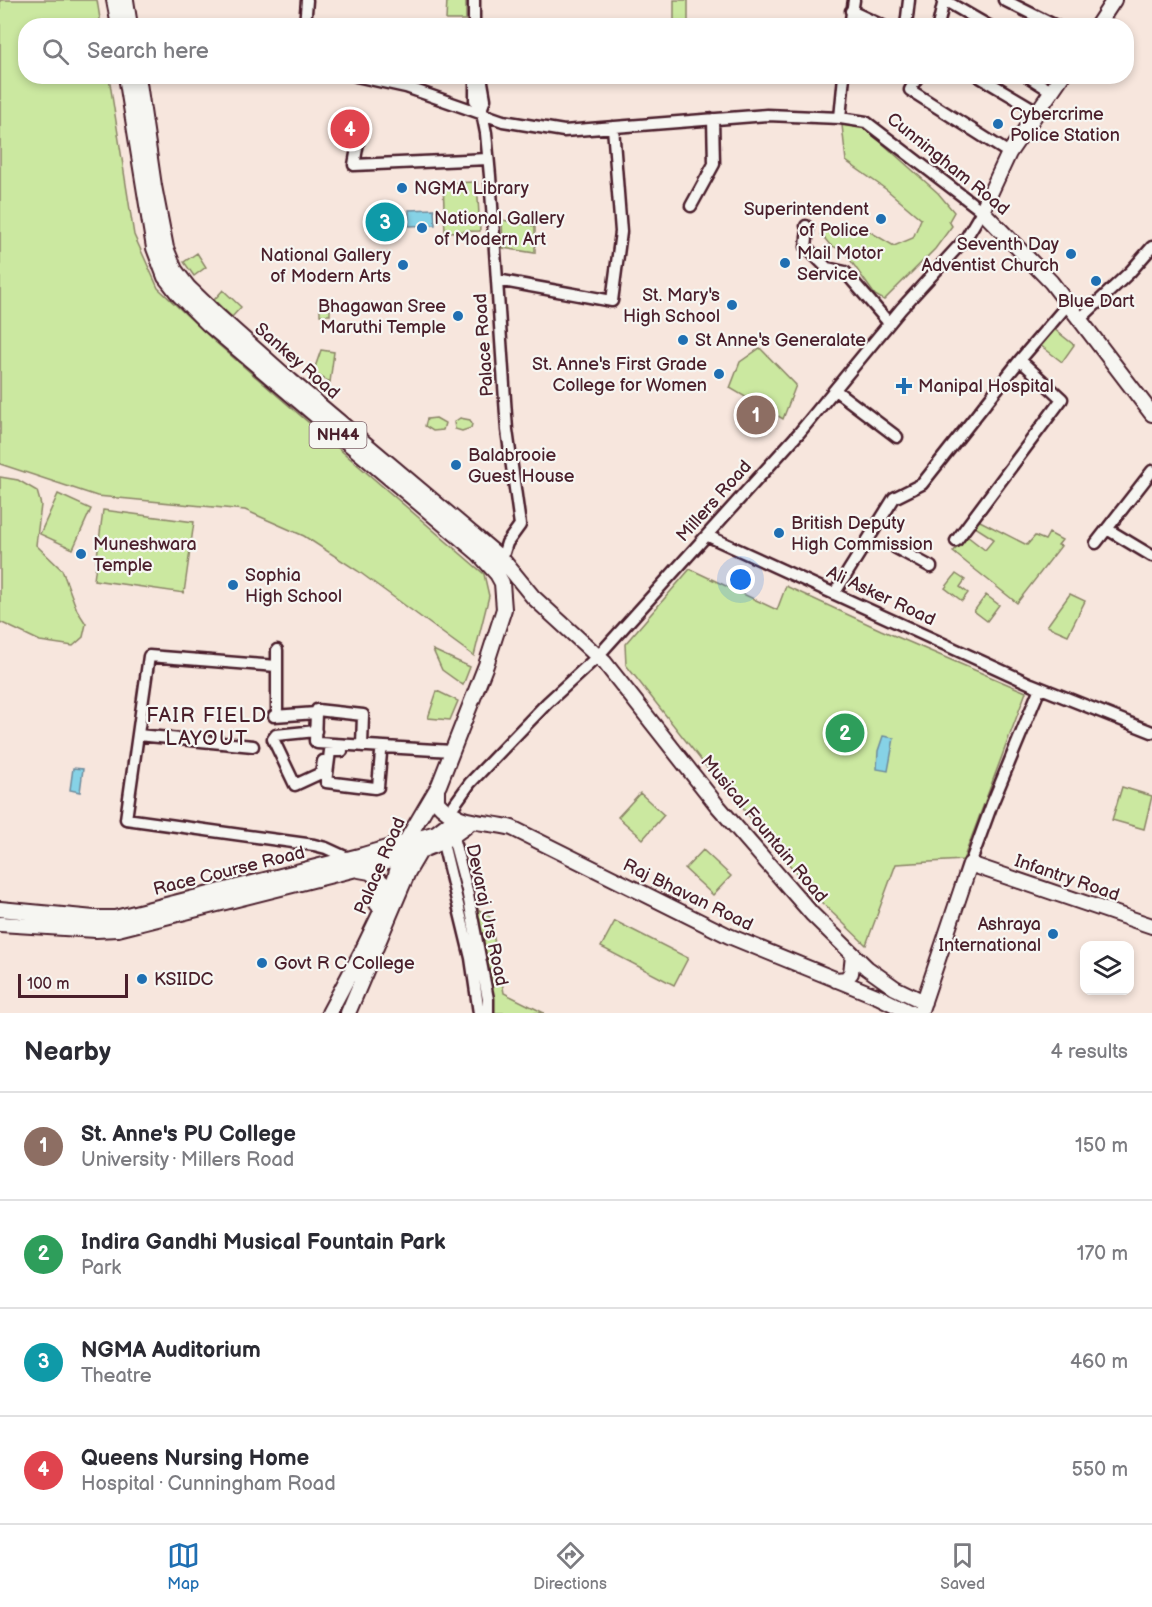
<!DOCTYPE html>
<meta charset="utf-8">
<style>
body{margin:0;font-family:"Balsamiq Sans",sans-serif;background:#f7f7f7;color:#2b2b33}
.controls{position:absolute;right:18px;bottom:18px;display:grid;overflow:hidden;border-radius:12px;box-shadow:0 3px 9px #0003}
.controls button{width:54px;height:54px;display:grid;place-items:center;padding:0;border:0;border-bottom:2px solid #e1e1e2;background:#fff;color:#2b2b33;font:30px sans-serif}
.scale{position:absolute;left:18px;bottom:15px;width:110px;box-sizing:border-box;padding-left:6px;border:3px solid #4a1f2b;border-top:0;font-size:16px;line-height:21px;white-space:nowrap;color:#4a1f2b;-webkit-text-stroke:4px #f6f6f2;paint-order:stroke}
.you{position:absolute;left:741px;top:580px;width:21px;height:21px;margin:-15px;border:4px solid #fff;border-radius:50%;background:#1a73e8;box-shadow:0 0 0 9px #1a73e833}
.badge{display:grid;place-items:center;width:39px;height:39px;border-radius:50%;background:#1f6fb2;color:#fff;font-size:20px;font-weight:700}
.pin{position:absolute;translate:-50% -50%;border:3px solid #fff;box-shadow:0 2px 6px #0006}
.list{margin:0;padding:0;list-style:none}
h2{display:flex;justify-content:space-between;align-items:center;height:78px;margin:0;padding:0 24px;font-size:26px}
h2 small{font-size:20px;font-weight:400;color:#7c7c81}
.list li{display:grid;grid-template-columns:39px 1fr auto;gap:18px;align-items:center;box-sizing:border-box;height:108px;padding:0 24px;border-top:2px solid #e1e1e2}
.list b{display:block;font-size:22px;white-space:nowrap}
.list p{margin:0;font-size:20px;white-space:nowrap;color:#7c7c81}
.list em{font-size:20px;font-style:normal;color:#7c7c81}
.icon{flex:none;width:33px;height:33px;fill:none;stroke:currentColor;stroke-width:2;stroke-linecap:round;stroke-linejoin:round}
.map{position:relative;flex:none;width:1152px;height:1013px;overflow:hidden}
.search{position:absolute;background:#fff;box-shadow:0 3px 9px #0003;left:18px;right:18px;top:18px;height:66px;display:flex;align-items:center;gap:15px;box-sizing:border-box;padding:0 21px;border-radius:24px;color:#7c7c81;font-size:22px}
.sheet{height:510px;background:#fff}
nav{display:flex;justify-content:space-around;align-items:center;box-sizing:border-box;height:84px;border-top:2px solid #e1e1e2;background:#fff;font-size:16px;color:#7c7c81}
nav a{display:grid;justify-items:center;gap:3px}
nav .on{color:#1f6fb2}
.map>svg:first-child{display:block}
</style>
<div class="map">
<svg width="1152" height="1013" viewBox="0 0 1152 1013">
<rect width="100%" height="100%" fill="#f7e6dd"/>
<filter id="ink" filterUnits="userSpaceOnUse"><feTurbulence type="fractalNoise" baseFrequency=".0167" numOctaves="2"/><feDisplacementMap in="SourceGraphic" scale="12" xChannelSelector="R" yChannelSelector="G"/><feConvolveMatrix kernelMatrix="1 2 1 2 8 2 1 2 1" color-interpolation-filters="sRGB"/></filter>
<g filter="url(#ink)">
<path fill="#cbe8a0" stroke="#8a8466" stroke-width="1.5" d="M0,0h97l4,25 -75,1v50l83,1 25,158 24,53 55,52 271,234 5,22 -15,60 -116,-85 -54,-35 -59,-26 -148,-14 -97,-32z
M447,0h19v20h-20z
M674,0h14v25h-69v-4h55z
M842,125l22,2 74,66 16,19 -5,9 3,5 -17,23 -51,51 -9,-5 -31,-44 -14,-6 -9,-11 8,-7 38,3 27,16 19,-8 8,-19 -34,-29 -41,-29z
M477,182l3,49 -35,1 -2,-49z
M502,220l33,6v27l-32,-5z
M197,253l9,14 -12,9 -10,-14z
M223,290l18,17 -9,10 -18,-17z
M320,299h10v16h-10z
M1054,329l20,16 -12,17 -22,-17z
M760,348l36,37 -13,34 -53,-31 10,-26z
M321,350l13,2 -4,30 -17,-9z
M436,418l9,5 -2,7 -10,1 -8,-5 2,-7z
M460,418l10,2 2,4 -1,4 -9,3 -7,-2 -1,-7z
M0,477l18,3 19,11 4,14 -5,40 26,25 15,40 9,14 -3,13 -10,9 -33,-5 -40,-19z
M58,494l33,15 -18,40 -33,-15z
M103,510l91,12 -10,71 -90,-13z
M976,519l51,26 8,-9 10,4 4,-7 13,7 -4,5 3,1 -44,57 -64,-51 14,-16 18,14 9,-11 -22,-14z
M690,569l87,41 9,-24 95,44 145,62 -63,168 -67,4 -30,81 -48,-46 -74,-89c-7,-17 -12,-31 -32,-36l-86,-109 -1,-21z
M956,574l9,6 -5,7 8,6 -6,8 -17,-13z
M1070,594l15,7 -17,34 -21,-9z
M986,595l13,10 -12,16 -13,-10z
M433,650l37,17 -7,18 -21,-15z
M437,691l21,10 -8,19 -22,-2z
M1122,787l30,9 -8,33 -32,-9z
M640,793l24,22 -21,24 -25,-22z
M703,850l28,26 -18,19 -28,-26z
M476,908l14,9 14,76 40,20h-50v-10z
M615,921l73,37 -14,27 -73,-38z"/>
<path fill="#86d2e6" stroke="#6e8a9b" stroke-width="1.5" d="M434,209l1,16 -26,1v-16z
M883,736l11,2 -6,33 -11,-2 1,-18z
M73,768l10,1 -3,23 -10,-2z"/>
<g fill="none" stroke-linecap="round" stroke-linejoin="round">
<g stroke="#4a1f2b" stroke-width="15">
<path id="minor" d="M474,0v26
M944,0l45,26
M1004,0l52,26
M851,11l32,15
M305,26l2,-26
M850,26l4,-26
M906,26l3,-26
M938,26l6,-26
M356,76l50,11 97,34 61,10 203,-16 73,3 26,4 116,89 -16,27 -65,71 -102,124 -201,223 -51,47 -77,80 -21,29
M477,76l5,6 3,17 -3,8v6l4,20 4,43 17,254 13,95 -13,18 -5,16
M477,76l-2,7v17l7,7
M918,76l-8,14 99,63
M978,76l59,35
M1027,76l24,15
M840,118l4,-42
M359,137l-5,28 134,-6
M691,206l23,-42 -1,-45
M806,226l2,2 -2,19 21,21 18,4 44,51
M497,280l115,21 9,-69 -8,-105
M1080,319l50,-47 22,-25
M835,390l62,47
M1107,529l45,27
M708,536l323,148 121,48
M956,541l106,-142 -42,-39
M1096,543l56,-72
M896,548l35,19
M834,594l60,-96 28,-14 98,-124 48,-56
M277,666l-128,-10 -23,163 188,26 12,3 24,11
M277,709v-59
M274,716l42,-3
M316,731l-40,4 -3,4 22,46 26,-12 2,-12
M138,735l115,11
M362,746l1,-31 -46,-5 -1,3 -1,28 2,2 135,8
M342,751h-12l-4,31 49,6 3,-1 3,-34
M451,830l16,60 21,109v14
M441,835l30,123 8,55
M970,864l22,-60 48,-116"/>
</g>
<g stroke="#4a1f2b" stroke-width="18">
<path id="major" d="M114,0l5,26
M126,0l4,26
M1097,26l17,-26
M126,76l28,172 11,29 14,18 29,29 271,230 18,20 5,9 2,26 -18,56 -47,120 -33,56 -15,50 -29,60 -33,62
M138,76l16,110 12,62 9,22 13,17 30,29 73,65 211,178 31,38 72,66 111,141 96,110 55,54 28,20 29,14
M1062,76l-53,77 -27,58 69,71 101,132
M437,789v13c19,23 49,19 75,26l217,108 150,61 32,16
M359,870l11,2 13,11 -1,9 -5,12
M0,909l94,9h21l248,-63 73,-22 13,-10 7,-8
M0,924l96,6 22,-1 282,-71c26,-9 50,-17 71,-36
M836,980l10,-1 5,-6 2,-18
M348,1013l60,-141 13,-22
M920,1013l50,-149 182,62"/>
</g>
<use href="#minor" stroke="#f6f6f2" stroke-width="10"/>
<use href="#major" stroke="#f6f6f2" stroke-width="14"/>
</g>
</g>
<g fill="#1f6fb2" stroke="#f6f6f2" stroke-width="2">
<circle cx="998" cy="124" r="6"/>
<circle cx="402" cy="188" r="6"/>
<circle cx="881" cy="219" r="6"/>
<circle cx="422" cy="228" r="6"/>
<circle cx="1071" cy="254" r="6"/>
<circle cx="785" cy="263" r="6"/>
<circle cx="403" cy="265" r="6"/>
<circle cx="1096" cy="281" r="6"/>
<circle cx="732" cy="305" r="6"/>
<circle cx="458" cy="316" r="6"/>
<circle cx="683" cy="340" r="6"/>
<circle cx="719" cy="374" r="6"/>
<path d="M901 377h6v6h6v6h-6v6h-6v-6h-6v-6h6z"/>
<circle cx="456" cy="465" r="6"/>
<circle cx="779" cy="533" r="6"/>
<circle cx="81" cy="554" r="6"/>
<circle cx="233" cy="585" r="6"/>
<circle cx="1053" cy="934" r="6"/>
<circle cx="262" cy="963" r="6"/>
<circle cx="142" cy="979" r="6"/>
</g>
<g text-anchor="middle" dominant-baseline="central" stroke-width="4.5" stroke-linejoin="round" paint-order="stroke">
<rect fill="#f6f6f2" stroke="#7e6067" stroke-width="1.5" x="309.5" y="422" width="57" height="26" rx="4.5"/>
<g font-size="16" font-weight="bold" fill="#4a1f2b">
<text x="338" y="435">NH44</text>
</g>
<g font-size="18" fill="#4a1f2b" stroke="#f6f6f2" text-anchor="start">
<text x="1010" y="114">Cybercrime<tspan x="1010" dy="21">Police Station</tspan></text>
<text x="414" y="188">NGMA Library</text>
<text x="869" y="209" text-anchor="end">Superintendent<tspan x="869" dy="21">of Police</tspan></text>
<text x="434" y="218">National Gallery<tspan x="434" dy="21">of Modern Art</tspan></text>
<text x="1059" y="244" text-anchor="end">Seventh Day<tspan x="1059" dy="21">Adventist Church</tspan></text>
<text x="797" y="253">Mail Motor<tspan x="797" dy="21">Service</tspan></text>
<text x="391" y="255" text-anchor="end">National Gallery<tspan x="391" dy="21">of Modern Arts</tspan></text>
<text x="720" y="295" text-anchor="end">St. Mary's<tspan x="720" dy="21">High School</tspan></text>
<text x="1096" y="301" text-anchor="middle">Blue Dart</text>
<text x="446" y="306" text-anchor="end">Bhagawan Sree<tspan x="446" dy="21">Maruthi Temple</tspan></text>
<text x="695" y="340">St Anne's Generalate</text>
<text x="707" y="364" text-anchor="end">St. Anne's First Grade<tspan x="707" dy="21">College for Women</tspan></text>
<text x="918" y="386">Manipal Hospital</text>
<text x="468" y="455">Balabrooie<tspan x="468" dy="21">Guest House</tspan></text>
<text x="791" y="523">British Deputy<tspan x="791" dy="21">High Commission</tspan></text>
<text x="93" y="544">Muneshwara<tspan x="93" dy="21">Temple</tspan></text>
<text x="245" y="575">Sophia<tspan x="245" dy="21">High School</tspan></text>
<text x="1041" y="924" text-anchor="end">Ashraya<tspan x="1041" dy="21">International</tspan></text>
<text x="274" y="963">Govt R C College</text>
<text x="154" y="979">KSIIDC</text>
</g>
<g font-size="18" fill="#4a1f2b" stroke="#f6f6f2">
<text transform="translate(948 164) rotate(39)">Cunningham Road</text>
<text transform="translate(484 345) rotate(-94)">Palace Road</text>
<text transform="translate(297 361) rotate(41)">Sankey Road</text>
<text transform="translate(714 501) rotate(-48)">Millers Road</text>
<text transform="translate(881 596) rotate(25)">Ali Asker Road</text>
<text transform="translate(764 829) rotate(50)">Musical Fountain Road</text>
<text transform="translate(380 866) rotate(-67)">Palace Road</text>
<text transform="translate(229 871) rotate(-14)">Race Course Road</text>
<text transform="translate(1067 878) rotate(19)">Infantry Road</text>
<text transform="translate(688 895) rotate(26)">Raj Bhavan Road</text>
<text transform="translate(487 915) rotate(78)">Devaraj Urs Road</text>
</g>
<g font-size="20" letter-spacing="1.5" fill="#4a1f2b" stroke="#f6f6f2">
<text x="207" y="716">FAIR FIELD<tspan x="207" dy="23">LAYOUT</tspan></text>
</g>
</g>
</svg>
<div class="controls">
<button><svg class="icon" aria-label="layers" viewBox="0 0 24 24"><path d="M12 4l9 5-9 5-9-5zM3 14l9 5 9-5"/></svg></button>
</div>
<div class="scale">100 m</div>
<div class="you"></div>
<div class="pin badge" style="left:756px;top:415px;background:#8d6e63">1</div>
<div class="pin badge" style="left:845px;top:733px;background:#2e9e5b">2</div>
<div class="pin badge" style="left:385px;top:222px;background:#0f9aa8">3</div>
<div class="pin badge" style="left:350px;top:129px;background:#e0444e">4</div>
<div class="search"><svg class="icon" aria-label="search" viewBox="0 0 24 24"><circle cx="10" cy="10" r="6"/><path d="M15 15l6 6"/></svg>Search here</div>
</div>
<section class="sheet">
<h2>Nearby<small>4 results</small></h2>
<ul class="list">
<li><span class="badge" style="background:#8d6e63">1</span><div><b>St. Anne's PU College</b><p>University · Millers Road</p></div><em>150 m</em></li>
<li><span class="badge" style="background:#2e9e5b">2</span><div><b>Indira Gandhi Musical Fountain Park</b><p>Park</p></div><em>170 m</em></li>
<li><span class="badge" style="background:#0f9aa8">3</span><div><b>NGMA Auditorium</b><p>Theatre</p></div><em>460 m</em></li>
<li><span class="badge" style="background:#e0444e">4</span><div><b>Queens Nursing Home</b><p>Hospital · Cunningham Road</p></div><em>550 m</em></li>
</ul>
</section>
<nav>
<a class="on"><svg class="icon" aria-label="map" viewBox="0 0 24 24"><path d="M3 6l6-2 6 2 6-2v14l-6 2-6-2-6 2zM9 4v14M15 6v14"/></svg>Map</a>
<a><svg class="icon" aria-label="directions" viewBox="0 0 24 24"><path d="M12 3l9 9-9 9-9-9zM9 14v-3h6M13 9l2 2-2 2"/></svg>Directions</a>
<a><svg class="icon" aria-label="saved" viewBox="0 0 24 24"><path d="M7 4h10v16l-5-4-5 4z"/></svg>Saved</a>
</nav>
